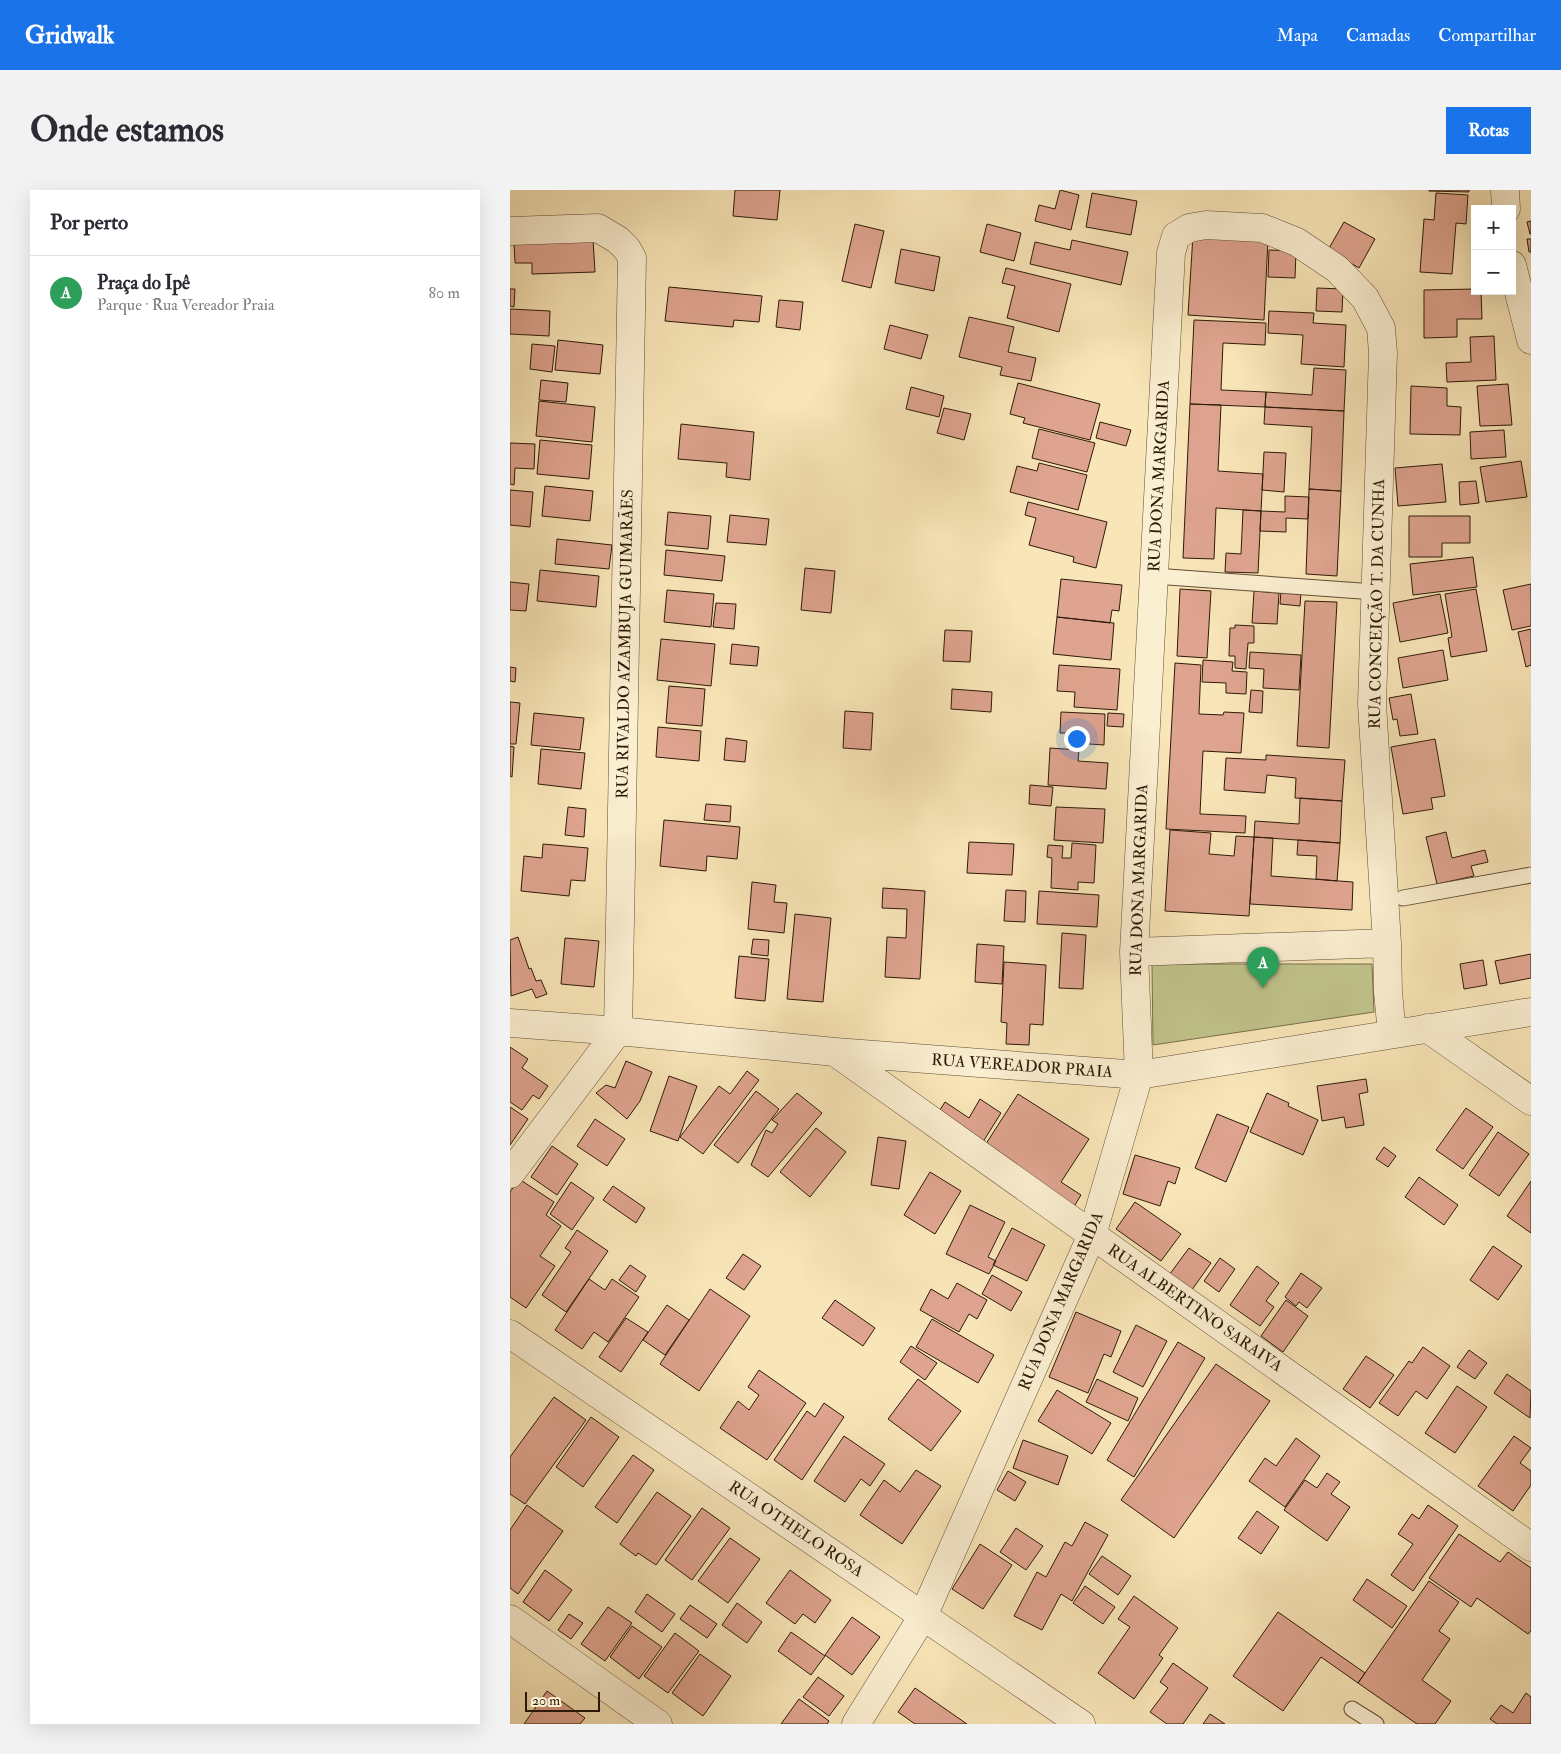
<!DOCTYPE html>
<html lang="pt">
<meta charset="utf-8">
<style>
body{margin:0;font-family:"IM FELL Double Pica",serif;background:#f2f2f3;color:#2b2b33}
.controls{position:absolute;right:15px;top:15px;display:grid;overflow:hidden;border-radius:0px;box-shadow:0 5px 20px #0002}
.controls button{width:45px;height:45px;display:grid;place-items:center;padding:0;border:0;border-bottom:1px solid #e1e1e2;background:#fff;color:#2b2b33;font:25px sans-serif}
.scale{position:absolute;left:15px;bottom:12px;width:75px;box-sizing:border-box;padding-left:5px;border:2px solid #2d1a08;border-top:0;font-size:14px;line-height:18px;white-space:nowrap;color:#2d1a08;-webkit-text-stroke:4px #fbefd1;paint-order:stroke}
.you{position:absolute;left:566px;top:548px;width:18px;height:18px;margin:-12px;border:4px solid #fff;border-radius:50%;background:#1a73e8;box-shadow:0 0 0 8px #1a73e833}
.badge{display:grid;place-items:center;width:32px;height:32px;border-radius:50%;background:#1a73e8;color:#fff;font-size:16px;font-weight:700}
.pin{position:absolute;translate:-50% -41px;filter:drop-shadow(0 1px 2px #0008)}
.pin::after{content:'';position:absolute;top:26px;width:18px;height:15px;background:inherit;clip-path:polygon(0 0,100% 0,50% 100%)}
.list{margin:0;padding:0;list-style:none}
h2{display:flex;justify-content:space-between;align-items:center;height:65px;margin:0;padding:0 20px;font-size:21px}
h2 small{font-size:16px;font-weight:400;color:#7c7c81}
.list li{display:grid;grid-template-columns:32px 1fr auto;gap:15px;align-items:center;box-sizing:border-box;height:75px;padding:0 20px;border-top:1px solid #e1e1e2}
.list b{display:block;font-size:19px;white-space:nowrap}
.list p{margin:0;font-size:16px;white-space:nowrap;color:#7c7c81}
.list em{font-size:16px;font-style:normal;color:#7c7c81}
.map{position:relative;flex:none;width:1021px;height:1534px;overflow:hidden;border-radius:0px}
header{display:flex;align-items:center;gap:30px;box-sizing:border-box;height:70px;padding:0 25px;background:#1a73e8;color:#fff}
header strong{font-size:24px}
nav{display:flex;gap:28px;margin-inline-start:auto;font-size:18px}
.intro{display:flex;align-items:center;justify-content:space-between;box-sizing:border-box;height:120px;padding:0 30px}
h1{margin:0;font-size:35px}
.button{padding:12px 22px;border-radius:0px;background:#1a73e8;color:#fff;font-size:18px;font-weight:700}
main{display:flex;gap:30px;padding:0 30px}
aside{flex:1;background:#fff;border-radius:0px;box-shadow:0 5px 20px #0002}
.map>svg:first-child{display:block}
</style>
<header>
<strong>Gridwalk</strong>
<nav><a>Mapa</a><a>Camadas</a><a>Compartilhar</a></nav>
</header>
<div class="intro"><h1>Onde estamos</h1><a class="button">Rotas</a></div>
<main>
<aside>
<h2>Por perto<small></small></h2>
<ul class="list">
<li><span class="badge" style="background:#2e9e5b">A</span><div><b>Praça do Ipê</b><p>Parque · Rua Vereador Praia</p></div><em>80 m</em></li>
</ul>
</aside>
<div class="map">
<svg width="1021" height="1534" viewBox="0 0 1021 1534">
<rect width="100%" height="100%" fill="#f9e6b8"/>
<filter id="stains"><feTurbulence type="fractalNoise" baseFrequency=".004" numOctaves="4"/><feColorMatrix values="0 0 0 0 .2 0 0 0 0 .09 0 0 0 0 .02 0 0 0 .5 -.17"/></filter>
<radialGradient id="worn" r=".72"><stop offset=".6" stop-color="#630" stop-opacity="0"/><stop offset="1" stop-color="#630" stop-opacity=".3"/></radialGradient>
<path fill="#c1c48c" stroke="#776f4a" d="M642,774h220l2,48 -221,33z"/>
<path fill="#dfa48f" stroke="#2d1a08" d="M225,0h45l-3,30 -44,-4z
M550,0l19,5 -8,35 -36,-9 4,-16 16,4z
M919,0h40v2l-40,-1z
M582,3l45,8 -6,34 -45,-8z
M926,3l32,2 -2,29 -10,-1 -4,51 -32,-2 4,-53 10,1z
M1021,31v13h-1l-3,-12z
M834,32l31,17 -16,29 -31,-18z
M345,34l29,7 -13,57 -29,-7z
M477,34l34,9 -7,28 -34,-9z
M683,45l75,5 -4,80 -76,-5z
M83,49l2,33 -63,2v-11h-17l-1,-20z
M1017,49h4v13h-2z
M562,50l56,12 -7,33 -91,-21 5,-22 35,8z
M391,59l39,8 -6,34 -39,-8z
M759,60l27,1 -1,27 -27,-1z
M496,78l65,16 -12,48 -52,-14 8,-32 -13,-3z
M159,97l93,9 -3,26 -25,-2 -1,7 -68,-6z
M807,98l26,1 -1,23 -26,-1z
M0,99h5l-1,18 -4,-1z
M965,99v2h6l1,28h-25v18l-33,1v-48z
M269,110l24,2 -3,28 -24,-3z
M0,119l40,2 -1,25 -39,-2z
M759,121l45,2 -1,10 33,2 -2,42 -43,-3 2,-29 -35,-2z
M459,127l45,10 -6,25 28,6 -5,23 -31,-6 2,-8 -43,-10z
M684,130l72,3 -1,22 -42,-2 -2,47 45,2 -1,15 -75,-3z
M380,135l38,10 -7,24 -37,-10z
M984,146l2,44 -49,2 -1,-19 25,-1 -1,-25z
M48,150l45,5 -3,29 -45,-4z
M22,154l23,2 -3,26 -22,-3z
M804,178l32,2 -2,41 -79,-4 1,-15 46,3z
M31,190l27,3 -2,19 -27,-2z
M508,193l82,21 -10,36 -67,-17 2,-5 -15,-4z
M998,194l4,41 -32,1 -3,-40z
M901,196l36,2v18l14,1 -1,28 -50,-1z
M401,197l33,9 -5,21 -33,-8z
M29,211l56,6 -3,35 -56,-6z
M680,214l31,1 -3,66 45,3 -2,37 -45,-3 -2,51 -31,-1z
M755,217l79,4 -3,80 -32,-2 3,-62 -48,-3z
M434,218l27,6 -7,26 -27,-7z
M590,232l31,8 -5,16 -30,-8z
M171,234l73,8 -4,48 -24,-3 1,-14 -49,-4z
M529,239l56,14 -8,29 -55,-14z
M994,240l2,27 -35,2 -1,-27z
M30,250l52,5 -3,34 -52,-5z
M0,253l25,1 -1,25 -19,-1 -1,17 -4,-1z
M754,262l22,1 -2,39 -22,-2z
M1011,271l6,36 -41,5 -6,-35z
M529,273l48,12 -9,35 -68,-18 7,-26 20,5z
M932,274l4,38 -48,4 -3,-38z
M966,291l3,22 -19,2 -1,-23z
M35,296l48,5 -3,30 -48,-5z
M799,299l32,2 -4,85 -31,-2z
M0,300l23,2 -3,35 -20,-2z
M775,306l24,1 -1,22 -22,-1v14l-26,-1 1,-20 24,1z
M518,312l79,20 -11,46 -23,-6 1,-5 -45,-12 7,-27 -11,-3z
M733,320l18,1 -3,62 -33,-1 1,-19 15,1z
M158,322l43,4 -3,33 -43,-4z
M220,325l39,4 -3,26 -39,-3z
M899,326h61v27h-28v14h-33z
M47,349l55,6 -3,24 -54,-5z
M156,360l59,6 -3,25 -58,-6z
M963,367l4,30 -64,8 -3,-31z
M295,378l30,3 -4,42 -30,-3z
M30,380l59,6 -3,31 -59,-6z
M551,389l61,6 -3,26 -7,-1 -2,13 -53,-6z
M0,392l19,2 -3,27 -16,-1z
M1021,394v42l-19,4 -9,-40z
M670,399l31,2 -4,67 -30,-2z
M966,399l11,62 -36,6 -3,-19 4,-1 -7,-43z
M157,400l47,4 -3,33 -47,-5z
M744,401l25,2 -2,31 -25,-1z
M771,401l20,2 -1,13 -20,-2z
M930,404l8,39 -48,9 -7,-39z
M795,411l32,1 -8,146 -32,-2z
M206,413l20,1 -2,25 -21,-2z
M547,427l57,6 -3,37 -58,-6z
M725,435l19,1v17h-6l-2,26 -11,-1v-12h-6l1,-28h5z
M1021,439v36l-5,2 -8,-35z
M435,440l27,1 -2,31 -27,-1z
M151,449l54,5 -4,42 -54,-6z
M222,454l27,3 -2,19 -27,-2z
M933,460l5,30 -45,8 -5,-30z
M740,462l51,3 -2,35 -36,-2 1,-19 -15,-1z
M693,470l30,2 -1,9 15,1 -1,22 -20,-1v-10l-24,-1z
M665,473l26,2 -2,49 24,1 1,-3 20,1 -3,40 -38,-2 -3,63 46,2 -1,17 -79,-4z
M549,475l61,4 -3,41 -43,-3 1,-15 -18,-1z
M0,477l6,1 -1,14 -5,-1z
M159,496l36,3 -3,37 -36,-3z
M442,499l40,3 -1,20 -40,-3z
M741,500l12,1 -1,22 -13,-1z
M901,504l7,40 -18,2 -3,-17 -4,1 -4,-22z
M0,512l10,1 -4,41h-6z
M335,521l28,2 -2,37 -28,-2z
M551,522l44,2 -1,31 -30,-2 1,-10h-15z
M24,523l50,5 -4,32 -49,-5z
M598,523l16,1 -1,13 -16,-1z
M148,537l43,4 -2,30 -43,-4z
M216,548l21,3 -2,21 -21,-2z
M925,549l10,57 -14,2 2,11 -30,5 -12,-67z
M0,556l4,1 -2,30 -2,-1z
M540,558l29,2 -1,11 30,2 -2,26 -58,-4z
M31,559l44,4 -4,36 -43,-5z
M756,565l79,5 -3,41 -47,-3 1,-20 -29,-3 -2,18 -41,-3 2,-32 40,2z
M520,595l23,2 -2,19 -22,-2z
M790,608l42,3 -2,42 -86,-6 1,-16 44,3z
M196,614l25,2 -1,16 -26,-2z
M58,617l18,2 -2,28 -19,-2z
M546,617l49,2 -2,34 -49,-3z
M154,630l76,7 -3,32 -30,-3 -1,15 -46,-5z
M660,640l41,3 -2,21 25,2 2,-20 18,1 -5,79 -84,-5z
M936,642l6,26 33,-8 3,12 -17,4 3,10 -37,8 -11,-47z
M744,647l19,1 -2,38 82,6 -1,28 -102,-6z
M788,650l42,3 -3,38 -21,-2 1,-23 -20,-1z
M459,652l45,2 -2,31 -45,-2z
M562,653l24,2 -2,38 -16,-1v8l-27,-2 1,-30 -5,-1 1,-12 15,1 -1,12h9z
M33,654l45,4 -3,33 -14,-1 -2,16 -48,-5 3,-35 18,2z
M242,692l24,3 -2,17 13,1 -3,30 -36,-4z
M373,698l42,3 -5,88 -35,-2 2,-40 19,1 1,-29 -25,-1z
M496,700l20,1 -1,31 -21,-1z
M529,701l60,4 -2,32 -60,-3z
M285,724l36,4 -8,84 -36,-3z
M552,743l24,2 -3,54 -24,-1z
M8,747l11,32 2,-1 5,13 5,-1 6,14 -11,4 -4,-9 -21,7 -1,-56z
M55,748l34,3 -5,46 -33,-3z
M243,749l16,1 -1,16 -17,-2z
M467,754l27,2 -2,38 -27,-2z
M1021,764v24l-31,6 -5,-23z
M229,766l30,3 -4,42 -30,-3z
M973,770l4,25 -23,4 -4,-25z
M494,772l42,3 -3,60 -13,-1 -1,21 -23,-1 1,-21 -6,-1z
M0,857l18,12 -6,9 26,18 -9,13 -6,-4 -11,15 -12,-8z
M116,871l26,11 -12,29 -13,18 -31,-26 10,-8 9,3z
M237,881l12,9 -56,74 -23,-17 39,-51 11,8z
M159,886l28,10 -19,55 -28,-10z
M856,889l2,13 -9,2 5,31 -18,3 -2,-11 -22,4 -5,-35z
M246,901l23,18 -41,54 -24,-18z
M287,903l25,20 -54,64 -17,-12 15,-35 6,3 6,-9 -6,-4z
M757,903l22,10 -1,3 30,14 -15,35 -53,-23z
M508,904l71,45 -28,43 20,13 -9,15 -90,-60z
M470,909l21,14 -20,32 -45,-29 9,-14 24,16z
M0,917l18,12 -18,26z
M956,918l27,19 -30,42 -27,-19z
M707,924l32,13 -23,55 -31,-14z
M85,929l30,20 -18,27 -30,-20z
M306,938l30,24 -36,45 -30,-25z
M988,942l31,22 -30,42 -30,-21z
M368,947l28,4 -7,48 -28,-4z
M42,956l26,18 -21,31 -26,-18z
M874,957l12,9 -8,11 -12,-8z
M625,965l45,13 -5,16 -7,-3 -8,25 -37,-12z
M420,982l31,19 -26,43 -31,-19z
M909,987l39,28 -14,20 -39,-28z
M9,989l35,23 -8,13 15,11 -21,30 15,10 -29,42 -16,-11v-105z
M1021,991v52l-24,-17z
M61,992l23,16 -22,32 -22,-16z
M103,996l32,22 -9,15 -33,-23z
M625,1012l46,32 -20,27 -45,-32z
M460,1015l35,17 -17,35 8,4 -7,13 -43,-20z
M502,1038l33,17 -18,36 -34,-16z
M67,1040l31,21 -42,61 -24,-17 29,-43 -6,-4z
M983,1056l29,20 -24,34 -28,-20z
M679,1058l22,15 -22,31 -22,-16z
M233,1064l18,12 -17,24 -18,-12z
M710,1068l15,11 -16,23 -15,-11z
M120,1075l16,11 -10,16 -17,-12z
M747,1076l22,17 -13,18 8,6 -14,19 -30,-21z
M791,1083l21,15 -15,20 -8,-6 -3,4 -11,-9z
M482,1085l30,17 -11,19 -29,-17z
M79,1089l16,11 7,-11 27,18 -31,45 -14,-10 -12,17 -27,-19z
M447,1093l30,17 -10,19 -8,-5 -10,18 -39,-22 11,-21 17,10z
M200,1099l40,27 -51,75 -39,-27z
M325,1110l40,28 -12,18 -41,-28z
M776,1110l22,16 -25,36 -22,-16z
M157,1115l22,15 -24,35 -22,-15z
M566,1122l45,19 -10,26 -7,-3 -16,39 -39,-16z
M116,1128l22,14 -27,40 -22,-15z
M422,1129l62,36 -16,28 -62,-36z
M626,1135l31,16 -24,46 -30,-15z
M668,1152l27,16 -71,119 -27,-17z
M401,1156l26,17 -12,17 -25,-18z
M913,1157l27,19 -23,33 -11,-8 -18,25 -19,-13 30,-42 3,2z
M959,1160l18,13 -12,16 -18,-12z
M856,1166l28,19 -24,33 -27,-19z
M706,1174l54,37 -96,137 -53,-38z
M249,1180l47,33 -39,57 -47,-32 18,-27 11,9 10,-15 -11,-8z
M997,1184l24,17 -1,27 -36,-25z
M408,1189l43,32 -30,40 -43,-32z
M587,1189l41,19 -10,23 -42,-19z
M947,1196l30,21 -32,46 -30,-20z
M547,1200l54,33 -19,31 -54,-33z
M44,1207l32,23 -61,84 -15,-10v-37z
M314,1213l20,14 -42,63 -28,-20 33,-49 8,6z
M81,1227l28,20 -36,50 -27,-20z
M334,1246l41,28 -15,22 -9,-7 -16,23 -31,-21z
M1004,1246l17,12 -11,15 11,8v14l-18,26 -35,-25z
M786,1248l24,18 -35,51 -36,-26 16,-23 11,8z
M513,1250l45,16 -10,29 -45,-17z
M123,1265l21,15 -37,53 -22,-16z
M406,1280l25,16 -39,58 -42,-29 24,-35 16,12z
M498,1281l18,11 -11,19 -18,-11z
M817,1283l13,9 -9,12 19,13 -23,34 -43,-31 21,-30 12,8z
M147,1302l34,24 -35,49 -18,-12 -2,3 -16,-12z
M17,1315l36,26 -45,63 -8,-6v-58z
M918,1315l30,21 -45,65 -22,-16 22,-31 -15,-10 14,-20 7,5z
M192,1318l28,20 -38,52 -27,-20z
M747,1321l22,16 -18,27 -23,-16z
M575,1332l23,13 -36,66 -11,-7 -19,36 -28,-14 23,-44 9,5 19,-35 7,4z
M506,1338l27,18 -17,24 -26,-18z
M949,1344l41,28 8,-10 23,16v63l-3,3 -51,-36 -6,9 -42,-29z
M220,1348l30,21 -32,44 -30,-22z
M470,1354l32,21 -29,44 -31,-20z
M592,1366l29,20 -13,19 -29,-21z
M35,1380l27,20 -23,31 -26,-19z
M280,1380l41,30 -16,23 -12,-9 -8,10 -29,-21z
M857,1389l40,27 -15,22 -39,-28z
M919,1391l30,21 -20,29 11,8 -28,41 29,21 -16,23h-18l-59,-41z
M575,1396l30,21 -12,17 -30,-21z
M137,1404l28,20 -13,18 -27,-20z
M624,1406l44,32 -19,27 4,3 -29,41 -36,-26 32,-46 -12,-8z
M227,1413l25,19 -15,21 -25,-18z
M180,1415l27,19 -10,14 -27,-19z
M98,1417l24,16 -27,38 -24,-17z
M768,1422l87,61 -7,10 -37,-26 -38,54 -50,-35z
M59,1424l14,9 -12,16 -13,-9z
M342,1427l28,20 -28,38 -27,-20z
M122,1436l30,21 -23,32 -29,-22z
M281,1442l34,24 -14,19 -33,-24z
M165,1443l24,18 -31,42 -24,-17z
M190,1464l31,22 -28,40 -31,-23z
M663,1473l35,25 -25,36h-16l-17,-12 18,-24 -8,-6z
M308,1487l26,19 -15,20 -26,-19z
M405,1498l52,36h-52l-17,-12z
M37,1501l38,27 -5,6h-56z
M1016,1503l5,4v27h-34l-7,-5 11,-14 12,8z
M289,1509l30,22 -2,3h-46z
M700,1524l15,10h-22z"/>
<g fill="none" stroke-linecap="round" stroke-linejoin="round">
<g stroke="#604d34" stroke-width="17">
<path id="lane" d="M644,386l221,16
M893,708l128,-23
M842,1519l24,15"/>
</g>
<g stroke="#604d34" stroke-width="29">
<path id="street" d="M995,0l1,19
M0,41l88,-3 20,12 9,9 5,9 -14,773
M1002,75l19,75
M624,762l253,-9
M0,833l108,8 217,21 304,23 392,-63
M917,838l104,73
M325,862l696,495
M0,984l108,-143
M0,1144l571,390
M0,1429l148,105
M346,1534l67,-108 169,-381 47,-160 -5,-123 37,-699 5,-17 13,-8 17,-3 56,3 35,14 40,27 28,29 16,30 2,25 -11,351 15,239 1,49 4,42"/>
</g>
<use href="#lane" stroke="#fbefd1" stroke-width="15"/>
<use href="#street" stroke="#fbefd1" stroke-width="28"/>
</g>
<g text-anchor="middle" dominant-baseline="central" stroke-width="4" stroke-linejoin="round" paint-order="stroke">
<g font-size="16" fill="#2d1a08" stroke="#fbefd1">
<text transform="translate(649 286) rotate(-87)">RUA DONA MARGARIDA</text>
<text transform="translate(867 414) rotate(-89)">RUA CONCEIÇÃO T. DA CUNHA</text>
<text transform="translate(115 454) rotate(-89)">RUA RIVALDO AZAMBUJA GUIMARÃES</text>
<text transform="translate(629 690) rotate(-88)">RUA DONA MARGARIDA</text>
<text transform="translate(512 876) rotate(4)">RUA VEREADOR PRAIA</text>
<text transform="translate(551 1111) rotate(-67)">RUA DONA MARGARIDA</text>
<text transform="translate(685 1118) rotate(35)">RUA ALBERTINO SARAIVA</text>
<text transform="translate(286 1339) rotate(34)">RUA OTHELO ROSA</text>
</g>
</g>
<rect width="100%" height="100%" filter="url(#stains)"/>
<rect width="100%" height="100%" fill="url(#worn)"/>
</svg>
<div class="controls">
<button>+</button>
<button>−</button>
</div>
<div class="scale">20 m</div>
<div class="you"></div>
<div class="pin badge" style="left:753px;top:798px;background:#2e9e5b">A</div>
</div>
</main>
